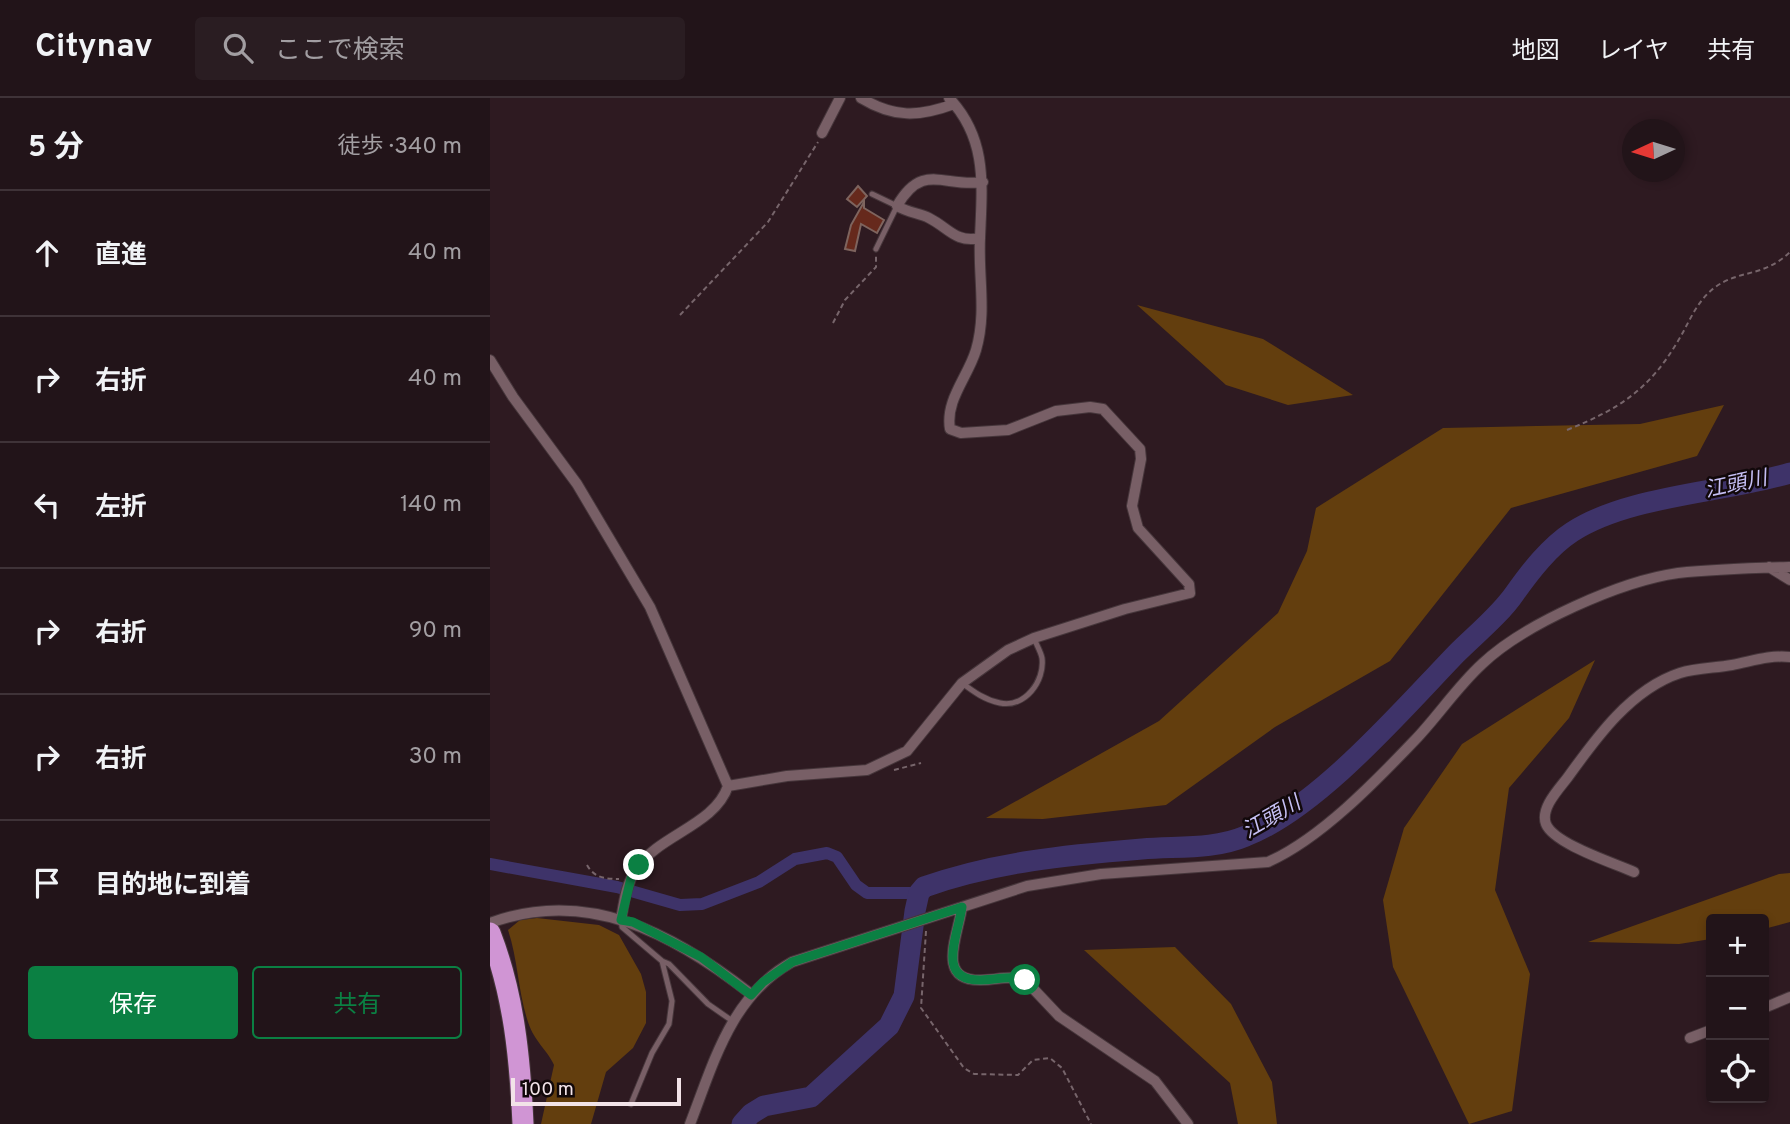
<!DOCTYPE html>
<html lang="ja">
<meta charset="utf-8">
<style>
body{margin:0;font-family:Overpass,"Noto Sans JP",sans-serif;background:#2a1d22;color:#f1f3f6}
.controls{position:absolute;right:21px;bottom:21px;display:grid;overflow:hidden;border-radius:7px;box-shadow:0 4px 10px #0003}
.controls button{width:63px;height:63px;display:grid;place-items:center;padding:0;border:0;border-bottom:2px solid #3f3338;background:#221419;color:#f1f3f6;font:35px sans-serif}
.compass{position:absolute;left:1132px;top:21px;width:63px;height:63px;border-radius:50%;background:#221419;box-shadow:0 4px 10px #0003;rotate:266deg}
.scale{position:absolute;left:21px;bottom:18px;width:170px;box-sizing:border-box;padding-left:7px;border:4px solid #f2e3e8;border-top:0;font-size:19px;line-height:24px;white-space:nowrap;color:#f2e3e8;-webkit-text-stroke:5px #11080a;paint-order:stroke}
.stop{position:absolute;width:21px;height:21px;margin:-16px;border:5px solid #0b8043;border-radius:50%;background:#fff}
.stop.end{background:#0b8043;border-color:#fff;box-shadow:0 2px 7px #0008}
.list{margin:0;padding:0;list-style:none}
h2{display:flex;justify-content:space-between;align-items:center;height:91px;margin:0;padding:0 28px;font-size:30px}
h2 small{font-size:23px;font-weight:400;color:#a29ea2}
.list li{display:grid;grid-template-columns:46px 1fr auto;gap:21px;align-items:center;box-sizing:border-box;height:126px;padding:0 28px;border-top:2px solid #3f3338}
.list b{display:block;font-size:26px;white-space:nowrap}
.list em{font-size:23px;font-style:normal;color:#a29ea2}
.actions{display:flex;gap:14px;padding:21px 28px}
.actions a{flex:1;padding:16px 0;border:2px solid #0b8043;border-radius:7px;text-align:center;font-size:24px;color:#0b8043}
.actions .main{background:#0b8043;color:#fff}
.icon{flex:none;width:38px;height:38px;fill:none;stroke:currentColor;stroke-width:2;stroke-linecap:round;stroke-linejoin:round}
.map{position:relative;flex:none;width:1300px;height:1026px;overflow:hidden}
header{display:flex;align-items:center;gap:42px;box-sizing:border-box;height:98px;padding:0 35px;background:#221419;border-bottom:2px solid #3f3338}
header strong{font-size:33px}
nav{display:flex;gap:38px;margin-inline-start:auto;font-size:24px}
.search{width:490px;height:63px;background:#2a1d22;display:flex;align-items:center;gap:18px;box-sizing:border-box;padding:0 24px;border-radius:7px;color:#a29ea2;font-size:26px}
main{display:flex}
aside{flex:1;background:#221419}
.map>svg:first-child{display:block}
</style>
<header>
<strong>Citynav</strong>
<div class="search"><svg class="icon" aria-label="search" viewBox="0 0 24 24"><circle cx="10" cy="10" r="6"/><path d="M15 15l6 6"/></svg>ここで検索</div>
<nav><a>地図</a><a>レイヤ</a><a>共有</a></nav>
</header>
<main>
<aside>
<h2>5 分<small>徒歩 · 340 m</small></h2>
<ul class="list">
<li><svg class="icon" aria-label="ahead" viewBox="0 0 24 24"><path d="M12 20V5M6 11l6-6 6 6"/></svg><div><b>直進</b></div><em>40 m</em></li>
<li><svg class="icon" aria-label="right" viewBox="0 0 24 24"><path d="M7 20v-9h11M14 6l5 5-5 5"/></svg><div><b>右折</b></div><em>40 m</em></li>
<li><svg class="icon" aria-label="left" viewBox="0 0 24 24"><path d="M17 20v-9H6M10 6l-5 5 5 5"/></svg><div><b>左折</b></div><em>140 m</em></li>
<li><svg class="icon" aria-label="right" viewBox="0 0 24 24"><path d="M7 20v-9h11M14 6l5 5-5 5"/></svg><div><b>右折</b></div><em>90 m</em></li>
<li><svg class="icon" aria-label="right" viewBox="0 0 24 24"><path d="M7 20v-9h11M14 6l5 5-5 5"/></svg><div><b>右折</b></div><em>30 m</em></li>
<li><svg class="icon" aria-label="arrive" viewBox="0 0 24 24"><path d="M6 21V4h12l-3 4 3 4H6"/></svg><div><b>目的地に到着</b></div></li>
</ul>
<div class="actions"><a class="main">保存</a><a>共有</a></div>
</aside>
<div class="map">
<svg width="1300" height="1026" viewBox="0 0 1300 1026">
<rect width="100%" height="100%" fill="#2e1a21"/>
<path fill="#633e0e" d="M647,207l126,34 90,56 -65,10 -62,-20z
M1234,307l-27,51 -186,52 -121,153 -115,66 -109,78 -123,14 -57,-1 173,-97 119,-108 29,-62 9,-43 127,-80 197,-4z
M1105,562l-26,58 -60,70 -14,102 35,84 -18,137 -43,13 -76,-157 -10,-67 21,-72 58,-84z
M1300,775v49l-26,7v-10h-53v20l-32,5 -91,-2 191,-68z
M47,820l62,7 20,10 22,39 5,18v31l-13,25 -27,24 -15,52h-50l13,-59c-7,-16 -19,-22 -26,-43 -10,-30 -10,-62 -20,-92l12,-10z
M685,849l56,57 41,78 5,42h-39l-8,-41 -146,-133z"/>
<g fill="none" stroke-linecap="round" stroke-linejoin="round">
<path stroke="#3e3369" stroke-width="12" d="M0,766l127,23 63,18 22,-1 57,-22 36,-23 32,-6 10,4 19,28 11,8h52"/>
<path stroke="#3e3369" stroke-width="21" d="M252,1026l9,-10 13,-8 47,-9 78,-71 15,-30 11,-85 4,-18 5,-6c70,-25 144,-32 218,-38 35,-3 71,1 104,-13 72,-28 156,-126 210,-182 19,-19 44,-39 59,-61 15,-21 34,-46 57,-61 57,-37 152,-39 218,-59"/>
</g>
<path fill="#66291c" stroke="#7e645e" stroke-width="2" d="M368,88l9,10 -10,11 -10,-8z
M374,104v6l20,12 -7,13 -16,-9 -6,27 -10,-2 6,-24z"/>
<g fill="none" stroke-linecap="round" stroke-linejoin="round">
<g stroke="#46363b" stroke-width="7">
<path id="lane" d="M382,96l25,12 -21,43
M472,585c12,9 23,17 38,20 25,5 45,-22 42,-45 -1,-6 -6,-14 -8,-20
M131,822l1,7 40,34 10,40 -3,23 -17,29 -21,51
M172,863l7,3 39,40 23,16"/>
</g>
<g stroke="#46363b" stroke-width="12">
<path id="street" d="M371,0c33,20 58,19 93,6
M332,35l18,-35
M490,140c-25,5 -31,-10 -51,-20 -10,-5 -20,-5 -32,-12 26,-45 47,-18 86,-24
M0,262l23,37 64,87 73,123 78,179c-13,39 -69,49 -91,82 -11,16 -13,34 -16,52
M1279,469l21,13
M238,688l59,-10 80,-6 40,-19 55,-68 46,-33 26,-12 91,-29 65,-16 -1,-9 -51,-56 -6,-22 9,-47 -1,-10 -37,-40 -13,-2 -34,4 -48,19 -47,3 -11,-4c-5,-29 18,-52 26,-79 11,-38 2,-73 4,-112 2,-52 8,-99 -31,-140
M1144,774c-20,-9 -80,-28 -88,-48 -6,-16 13,-35 22,-47 28,-39 63,-88 112,-104 16,-5 35,-5 52,-8 21,-4 36,-10 58,-8
M472,809c-4,29 -27,74 19,73 16,0 28,-5 44,0l34,36 96,65 33,43
M0,825c98,-36 184,11 261,71
M1274,910l26,-11
M1200,940l21,-8
M200,1026c24,-62 41,-128 102,-162l235,-76 74,-12 167,-12c52,-23 107,-80 147,-122 23,-24 42,-53 67,-76 42,-40 139,-83 196,-91 37,-4 75,-5 112,-6"/>
</g>
<g stroke="#46363b" stroke-width="23">
<path id="highway" d="M0,835c24,62 30,125 33,191"/>
</g>
<path stroke="#77656b" stroke-width="2" stroke-dasharray="5 3.5" stroke-linecap="butt" d="M190,217l88,-93 50,-80
M343,225l12,-23 31,-33v-11
M1077,332c52,-21 82,-40 111,-89 11,-18 18,-39 36,-53 25,-19 49,-10 76,-36
M404,672l27,-7
M97,767c7,13 19,14 32,14
M436,833l-5,77 43,60 10,6 44,1 15,-15 17,-2 12,10 29,56"/>
<use href="#lane" stroke="#785f66" stroke-width="5"/>
<use href="#street" stroke="#785f66" stroke-width="10"/>
<use href="#highway" stroke="#d095d4" stroke-width="21"/>
</g>
<g fill="none" stroke-linecap="round" stroke-linejoin="round">
<path stroke="#0b8043" stroke-width="9" d="M149,767l-8,13 -10,42 12,2 68,35 50,38 12,-13 29,-20 170,-55c-4,29 -27,74 19,73 16,0 28,-5 44,0"/>
</g>
<g text-anchor="middle" dominant-baseline="central" stroke-width="5" stroke-linejoin="round" paint-order="stroke">
<g font-size="21" font-style="italic" fill="#c5bff4" stroke="#11080a">
<text transform="translate(1246 387) rotate(-12)">江頭川</text>
<text transform="translate(782 720) rotate(-30)">江頭川</text>
</g>
</g>
</svg>
<div class="controls">
<button>+</button>
<button>−</button>
<button><svg class="icon" aria-label="locate" viewBox="0 0 24 24"><circle cx="12" cy="12" r="6"/><path d="M12 2v4M12 18v4M2 12h4M18 12h4"/></svg></button>
</div>
<svg class="compass" viewBox="-18 -18 36 36"><path d="M0-13l5 13h-10z" fill="#e53935"/><path d="M0 13l5-13h-10z" fill="#a29ea2"/></svg>
<div class="scale">100 m</div>
<div class="stop" style="left:535px;top:882px"></div>
<div class="stop end" style="left:149px;top:767px"></div>
</div>
</main>
